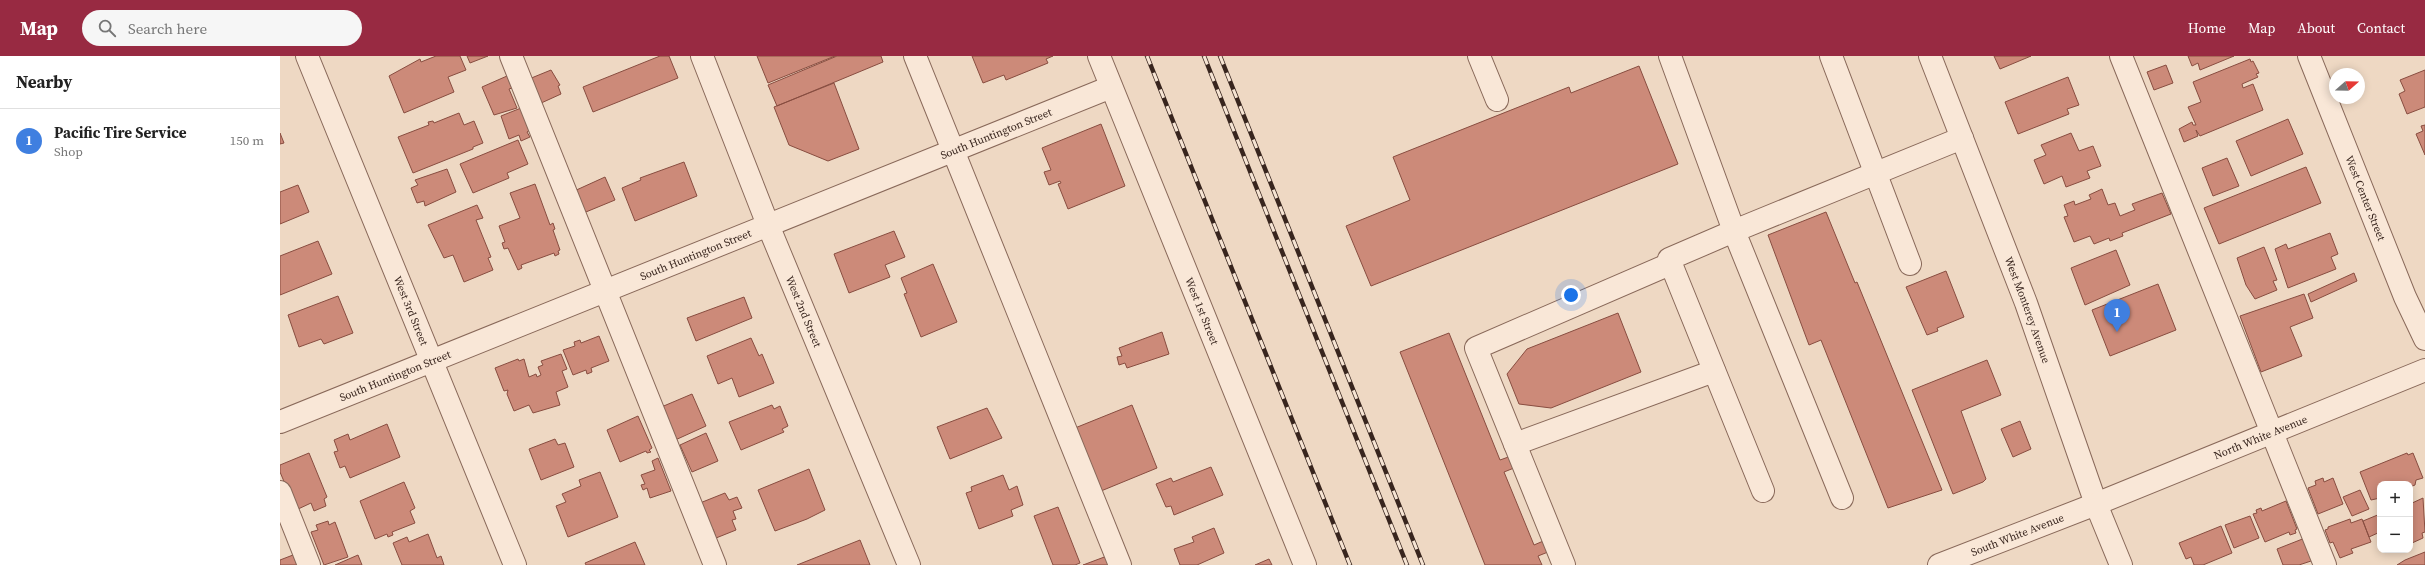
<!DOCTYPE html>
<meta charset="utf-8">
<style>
body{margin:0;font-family:"Source Serif 4",serif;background:#f6f6f6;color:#222}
.controls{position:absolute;right:12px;bottom:12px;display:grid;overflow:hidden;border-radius:8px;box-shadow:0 2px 10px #0003}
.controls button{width:36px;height:36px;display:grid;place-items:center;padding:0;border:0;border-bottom:1px solid #e0e0e0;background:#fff;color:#222;font:20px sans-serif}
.compass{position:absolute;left:2049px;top:12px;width:36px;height:36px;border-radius:50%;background:#fff;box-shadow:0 2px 10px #0003;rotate:70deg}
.you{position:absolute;left:1291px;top:239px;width:14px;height:14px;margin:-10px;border:3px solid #fff;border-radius:50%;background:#1a73e8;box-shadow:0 0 0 6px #1a73e833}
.badge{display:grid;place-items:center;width:26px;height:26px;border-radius:50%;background:#982a42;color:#fff;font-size:13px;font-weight:700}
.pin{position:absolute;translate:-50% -33px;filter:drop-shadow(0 1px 2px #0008)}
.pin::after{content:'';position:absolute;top:21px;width:14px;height:12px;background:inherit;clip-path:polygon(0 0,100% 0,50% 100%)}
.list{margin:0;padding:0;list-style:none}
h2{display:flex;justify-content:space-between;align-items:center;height:52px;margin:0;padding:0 16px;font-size:17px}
h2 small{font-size:13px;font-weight:400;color:#767676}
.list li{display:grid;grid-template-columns:26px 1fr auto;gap:12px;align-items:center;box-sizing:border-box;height:64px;padding:0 16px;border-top:1px solid #e0e0e0}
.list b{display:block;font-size:15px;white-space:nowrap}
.list p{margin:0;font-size:13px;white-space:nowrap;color:#767676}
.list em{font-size:13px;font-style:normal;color:#767676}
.icon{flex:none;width:22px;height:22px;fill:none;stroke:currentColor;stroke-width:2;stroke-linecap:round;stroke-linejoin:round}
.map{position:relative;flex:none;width:2145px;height:509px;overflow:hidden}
header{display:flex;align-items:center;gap:24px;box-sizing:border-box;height:56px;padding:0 20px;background:#982a42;color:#fff}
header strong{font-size:19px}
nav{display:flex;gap:22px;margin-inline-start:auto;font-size:14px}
.search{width:280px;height:36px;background:#f6f6f6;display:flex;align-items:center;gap:10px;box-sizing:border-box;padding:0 14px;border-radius:22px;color:#767676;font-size:15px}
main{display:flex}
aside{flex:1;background:#fff}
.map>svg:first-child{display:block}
</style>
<header>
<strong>Map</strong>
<div class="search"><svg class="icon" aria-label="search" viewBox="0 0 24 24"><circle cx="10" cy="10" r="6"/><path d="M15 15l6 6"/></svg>Search here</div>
<nav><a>Home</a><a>Map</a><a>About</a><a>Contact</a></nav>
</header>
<main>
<aside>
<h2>Nearby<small></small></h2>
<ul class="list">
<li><span class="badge" style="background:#3f7fe0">1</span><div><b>Pacific Tire Service</b><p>Shop</p></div><em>150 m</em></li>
</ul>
</aside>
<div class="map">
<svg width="2145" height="509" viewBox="0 0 2145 509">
<rect width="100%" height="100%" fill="#eed8c3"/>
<path fill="#cc8a79" stroke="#884d40" d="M156,0h24l6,14 -18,7 6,15 -50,21 -15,-37 31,-17 1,3z
M187,0h21l-18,7z
M380,0h9l9,22 -85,34 -10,-25z
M477,0h78l-67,27z
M557,0h44l2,6 -106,44 -9,-21z
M692,0h81l-7,3 2,4 -42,17 -2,-5 -21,8z
M1714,0h37l-31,13z
M1908,0h46l-34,14 -2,-7 -6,3z
M1970,3l1,3 2,-1 6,12 -3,1 2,3 -16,7 1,4 10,-4 10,26 -63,26 -4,-6 2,6 -14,6 -5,-13 13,-7 1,3h3l-8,-18 13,-5 -8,-20z
M1886,9l7,18 -19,7 -7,-18z
M1359,10l39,98 -307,122 -25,-60 64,-26 -17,-43 176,-70 2,6z
M271,14l9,15 -2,1 3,8 -22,10 -10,-25z
M2145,14v37l-18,7 -8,-20 6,-3 -5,-11z
M227,20l5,12 -3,1 8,19 -23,7 -12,-28z
M1788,21l11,28 -12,4 2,5 -51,20 -13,-32z
M554,27l25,66 -31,12 -39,-16 -15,-38z
M241,52l9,22 -3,2 3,5 -9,4 -2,-6 -10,4 -8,-23z
M179,57l5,12 10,-4 9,22 -10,4v2l-60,24 -15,-36 31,-12 -1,-3 5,-1 1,2z
M2008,63l15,35 -52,22 -15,-35z
M821,68l24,62 -57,23 -10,-25 3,-1 -1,-2 -11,4 -5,-13 7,-2 -9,-22z
M2145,69v30l-9,-21 7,-3 -2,-5z
M0,77l4,10 -4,1z
M1791,77l8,18 14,-5 8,20 -14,5 3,7 -24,9 -4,-11 -18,8 -10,-24 12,-5 -5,-10z
M238,84l10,24 -21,9 2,5 -36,15 -13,-29z
M1947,102l12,28 -26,10 -11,-28z
M404,106l13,34 -62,25 -13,-33 19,-8 -1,-2z
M2026,111l15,36 -102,41 -15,-36z
M167,113l9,23 -31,14 -1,-5 -7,2 -6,-15 7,-3 -3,-5z
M325,121l10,23 -34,14 -9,-22z
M255,128l15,41 3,-2 2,6 -2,1 7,20 -2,1 1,3 -4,2 -1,-3 -33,12 1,3 -4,2 -10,-22 -4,1 -2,-6 3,-1 -6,-16 21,-8 -10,-25z
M18,129l11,27 -29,12v-32z
M1822,133l6,16 7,-2 5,13 15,-6 -3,-6 30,-11 9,21 -49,19 1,3 -13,5 -1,-3 -15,6 -4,-8 -16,6 -10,-25 4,-1 -4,-11 10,-4 1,4 16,-6 -2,-4z
M197,149l6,13 -7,2 15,37 -3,1 5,12 -29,12 -11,-27 -9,3 -16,-33z
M1546,156l29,71 2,-1 85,208 -54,18 -67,-168 -12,5 -41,-110z
M614,175l11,26 -20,8 5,12 -41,16 -15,-39z
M2050,177l8,21 -7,3 5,12 -48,19 -13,-39 11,-5 2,5z
M38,185l14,33 -52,21v-39z
M1984,191l13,33 -4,1 4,9 -22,9 -9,-14 -9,-27z
M1836,194l14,35 -45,20 -14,-37z
M653,208l24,58 -36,15 -17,-43 3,-1 -6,-15z
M1666,215l18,46 -27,11 1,3 -11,4 -21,-48z
M2074,217l3,8 -46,21 -3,-8z
M1878,228l18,46 -66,26 -18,-46z
M2024,238l9,24 -23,9 12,29 -41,16 -21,-56z
M58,240l15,37 -29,11 -3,-5 -22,8 -11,-32z
M464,241l8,21 -56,23 -9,-23z
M1338,257l23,59 -90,36 -32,-4 -12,-30 20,-25z
M882,276l7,22 -42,14 -2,-5 -6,2 -2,-8 5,-1 -3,-8z
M1169,277l51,127 14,-5 5,11 -15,6 30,73 14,-6 5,11 -15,6 4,9h-57l-85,-213z
M319,280l10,25 -18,7 1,4 -5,2 -1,-4 -13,5 -10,-25 12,-4 -1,-4 6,-2 1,3z
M471,282l8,18 3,-2 12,29 -35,14 -7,-19 -14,6 -11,-28z
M281,298l6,15 -5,2 6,16 -12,5 4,13 -27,8 -4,-8 -15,6 -7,-17 1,-4 -4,1 -9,-23 23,-9 1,2 5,-2 5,18 7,-3 1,3 4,-2 -3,-8 5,-2 -2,-4z
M1707,304l14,35 -40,16 25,68 -3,3 -30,12 -41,-104z
M412,338l14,32 -33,15 -14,-33z
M492,349l2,4 6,-3 8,20 -6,3 2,3 -43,18 -12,-28z
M852,349l25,63 -56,23 -26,-63z
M707,352l15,30 -52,21 -13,-32z
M358,360l14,32 -3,2 2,2 -4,1 -1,-2 -26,11 -13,-32z
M1740,365l11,28 -18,8 -12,-28z
M107,368l13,33 -50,21 -5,-12 -5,2 -6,-16 4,-1 -4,-11 14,-6 2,6z
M426,377l12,28 -26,11 -12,-27z
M275,383l3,6 7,-2 9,24 -33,13 -12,-31z
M29,397l18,44 -3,2 2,7 -12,5 -3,-8 -15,7 -16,-38v-7z
M2127,397l1,2 5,-2 10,25 -7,2 -1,5 -5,2v-3h-30v14l-9,2 -11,-28z
M378,402l13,33 -21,7 -3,-10 -4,2 -2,-5 4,-1 -4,-9 14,-5 -3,-9z
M931,411l12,28 -49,20 -3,-9 -5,1 -10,-23 15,-6 2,4z
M529,413l16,41 -18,9 -32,12 -17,-41z
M320,416l18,45 -50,20 -12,-31 10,-4 -4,-8 19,-8 -2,-6z
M723,419l6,15 8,-4 6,19 -12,5 2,6 -34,13 -13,-36 6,-2 -1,-4z
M2043,422l1,4 9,-4 10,26 -25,10 -10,-26 8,-3 -1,-4z
M124,426l11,26 -5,3 5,12 -23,9 1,3 -5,2 -1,-3 -12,5 -15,-38z
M2080,434l9,19 -17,7 -9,-19z
M445,437l4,7 8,-3 5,11 -9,3 3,8 -4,1 4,10 -20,8 -3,-9 -3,1 -10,-27z
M2143,442l2,34 -3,1 1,5 -11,5 -2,-39z
M2006,445l11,28 -2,1 1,3 -6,2 -1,-3 -24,10 -12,-28 4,-1 -1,-3 5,-2 1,3z
M778,451l22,56 -5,2h-22l-19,-49z
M2100,458v18l-11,5 -6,-16z
M1970,460l9,22 -25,10 -9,-23z
M2070,463l1,4 11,-4 9,23 -20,7 2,4 -13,5 -7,-16 -3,1 -5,-13 3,-1v-2z
M48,465l1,4 6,-3 13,35 -24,8 -13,-33 7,-2 -2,-5z
M1941,470l11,27 -29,12h-9l-3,-8 -5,2 -7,-16z
M934,472l10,25 -27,12h-17l-6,-16 20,-7 -2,-5z
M148,478l9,24 4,-2 3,9h-42l-9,-22 14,-6 2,5z
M2025,482l9,22 -15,5h-16l-6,-16z
M580,484l10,25h-73z
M355,486l10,23h-59l-1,-2z
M2145,496v13h-28l8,-5z
M13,499l4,10h-17v-5z
M78,499l4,10h-27z
M827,500l3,9h-27z
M989,503l3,6h-17z"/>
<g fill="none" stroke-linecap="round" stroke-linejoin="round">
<g stroke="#89695a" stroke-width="24">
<g id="minor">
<path id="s1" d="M27,0l208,509"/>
<path d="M231,0l204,509"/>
<path id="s2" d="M422,0l66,169 141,340"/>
<path d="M635,0l205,509"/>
<path id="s3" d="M819,0l206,509"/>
<path d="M1199,0l18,44"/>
<path d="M1390,0l64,175 -65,28 94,232"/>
<path d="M1551,0l79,208"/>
<path id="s4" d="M1650,0l96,247 70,201 25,61"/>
<path d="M1841,0l204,509"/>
<path id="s5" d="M2029,0l96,241 20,42"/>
<path id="s6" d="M0,366l831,-335"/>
<path d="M1235,388l199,-73"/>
<path d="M0,436l29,73"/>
<path d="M1562,442l-108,-267 228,-93"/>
<path d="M1284,509l-88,-217 194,-84"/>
<path id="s7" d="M1659,509l157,-61 329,-134"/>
</g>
</g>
<use href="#minor" stroke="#f9e7d7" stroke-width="22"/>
<g stroke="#38251e" stroke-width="4.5">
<path id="rail" d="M867,0l203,509
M924,0l203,509
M940,0l203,509"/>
</g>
<use href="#rail" stroke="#f6e4d3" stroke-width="3" stroke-dasharray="9" stroke-linecap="butt"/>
</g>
<g text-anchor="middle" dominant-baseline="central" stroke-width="3" stroke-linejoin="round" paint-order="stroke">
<g font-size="11" fill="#38251e" stroke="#f6e4d3">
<text stroke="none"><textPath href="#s6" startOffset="772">South Huntington Street</textPath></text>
<text stroke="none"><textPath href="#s5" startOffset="153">West Center Street</textPath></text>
<text stroke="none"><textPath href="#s6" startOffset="448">South Huntington Street</textPath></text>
<text stroke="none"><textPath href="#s1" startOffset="275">West 3rd Street</textPath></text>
<text stroke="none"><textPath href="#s3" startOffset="275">West 1st Street</textPath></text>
<text stroke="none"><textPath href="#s4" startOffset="272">West Monterey Avenue</textPath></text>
<text stroke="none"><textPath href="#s2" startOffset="275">West 2nd Street</textPath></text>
<text stroke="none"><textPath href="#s6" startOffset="124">South Huntington Street</textPath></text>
<text stroke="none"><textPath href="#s7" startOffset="346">North White Avenue</textPath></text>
<text stroke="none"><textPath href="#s7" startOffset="84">South White Avenue</textPath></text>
</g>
</g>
</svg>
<div class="controls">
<button>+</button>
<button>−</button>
</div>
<svg class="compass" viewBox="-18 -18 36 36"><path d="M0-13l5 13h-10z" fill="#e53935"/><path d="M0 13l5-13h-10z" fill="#767676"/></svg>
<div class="you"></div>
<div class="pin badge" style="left:1837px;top:276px;background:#3f7fe0">1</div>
</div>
</main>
